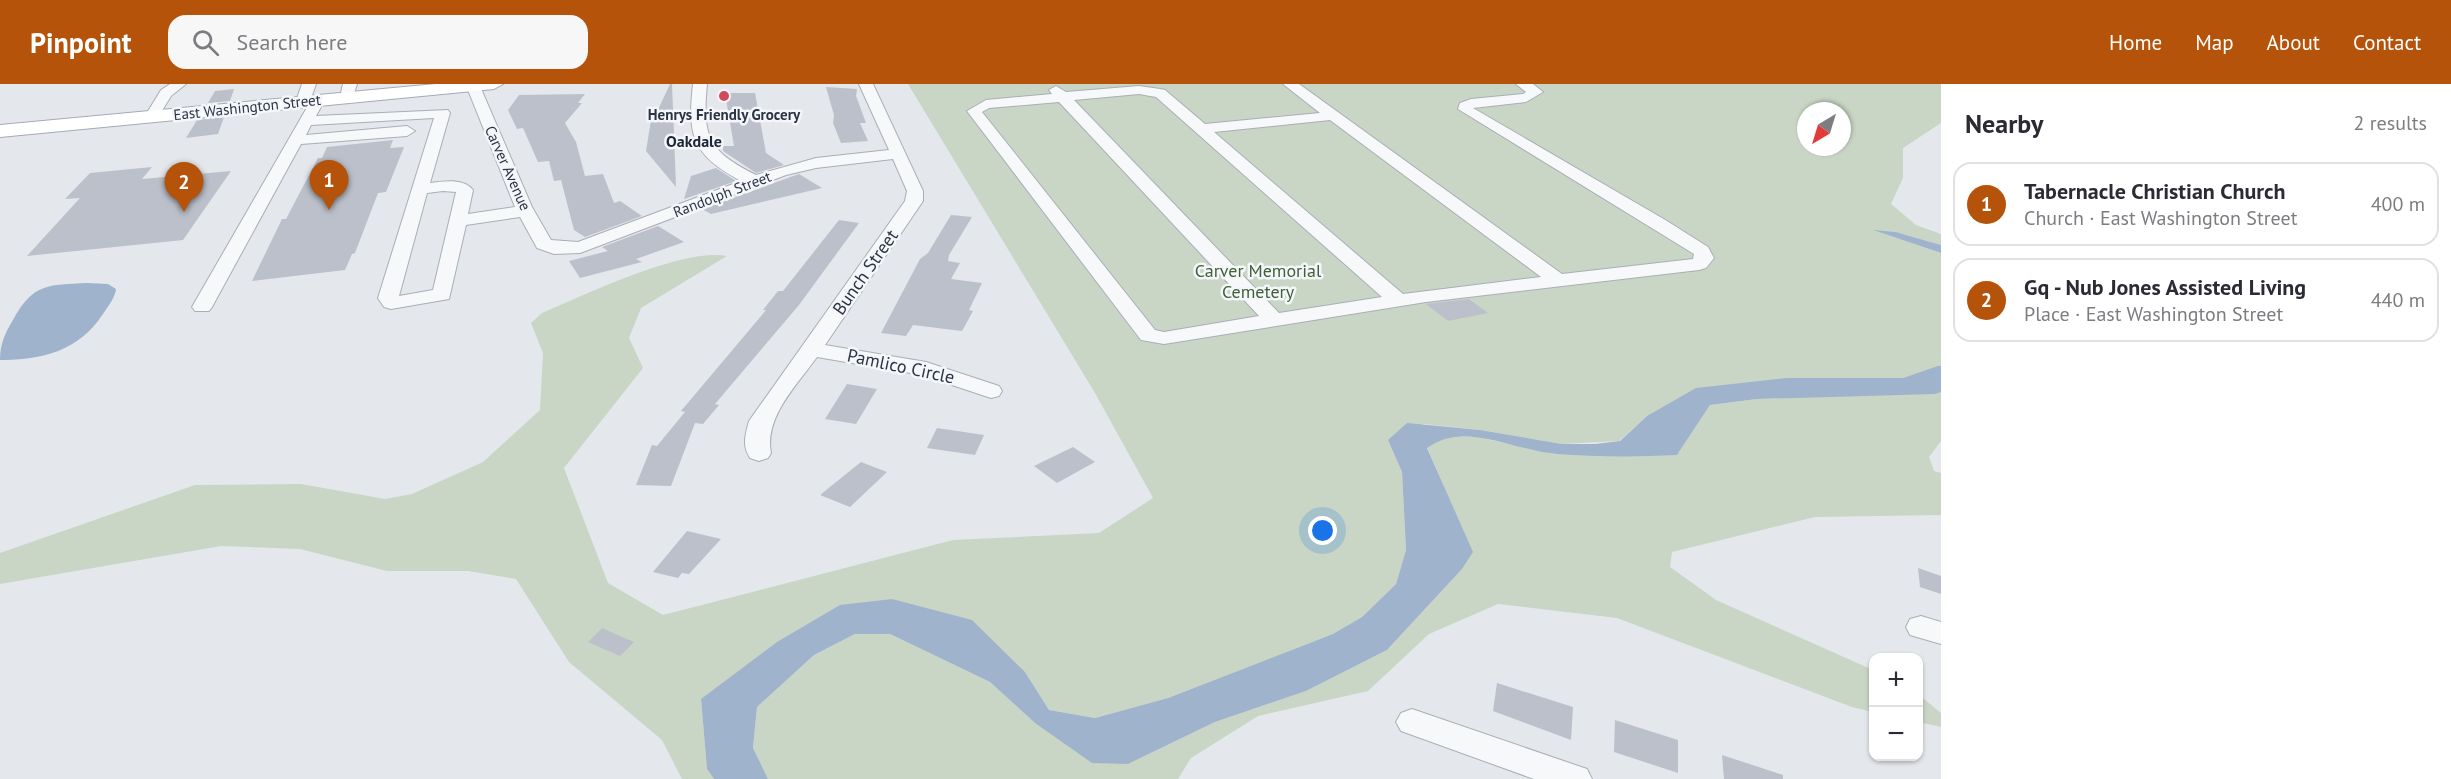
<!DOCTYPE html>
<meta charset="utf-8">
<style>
body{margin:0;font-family:"PT Sans",sans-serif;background:#f7f7f7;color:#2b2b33}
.controls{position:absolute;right:18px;bottom:18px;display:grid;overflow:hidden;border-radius:12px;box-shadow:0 2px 4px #0004}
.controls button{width:54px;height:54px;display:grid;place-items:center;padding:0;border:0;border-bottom:2px solid #e1e1e2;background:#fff;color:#2b2b33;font:30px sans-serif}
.compass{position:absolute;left:1797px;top:18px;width:54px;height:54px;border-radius:50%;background:#fff;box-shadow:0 2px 4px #0004;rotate:218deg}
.you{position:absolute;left:1323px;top:447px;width:21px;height:21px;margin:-15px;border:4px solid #fff;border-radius:50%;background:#1a73e8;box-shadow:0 0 0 9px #1a73e833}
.badge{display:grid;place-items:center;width:39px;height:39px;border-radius:50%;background:#b45309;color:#fff;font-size:20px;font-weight:700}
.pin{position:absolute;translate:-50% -50px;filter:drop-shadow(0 2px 3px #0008)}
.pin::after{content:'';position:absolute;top:32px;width:21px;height:18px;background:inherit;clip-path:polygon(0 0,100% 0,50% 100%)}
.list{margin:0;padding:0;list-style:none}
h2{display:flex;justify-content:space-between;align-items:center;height:78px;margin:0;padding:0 24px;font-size:26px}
h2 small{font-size:20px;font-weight:400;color:#7c7c81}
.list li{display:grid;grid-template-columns:39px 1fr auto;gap:18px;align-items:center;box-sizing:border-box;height:84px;margin:0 12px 12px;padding:0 12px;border:2px solid #e1e1e2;border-radius:18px}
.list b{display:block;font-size:22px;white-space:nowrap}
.list p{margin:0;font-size:20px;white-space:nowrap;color:#7c7c81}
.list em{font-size:20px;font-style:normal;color:#7c7c81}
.icon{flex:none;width:33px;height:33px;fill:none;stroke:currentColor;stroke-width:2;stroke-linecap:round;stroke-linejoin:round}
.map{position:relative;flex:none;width:1941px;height:695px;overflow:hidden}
header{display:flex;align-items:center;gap:36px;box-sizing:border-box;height:84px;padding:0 30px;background:#b45309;color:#fff}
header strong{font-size:28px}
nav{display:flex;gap:33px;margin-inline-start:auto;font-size:21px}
.search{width:420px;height:54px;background:#f7f7f7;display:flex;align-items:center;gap:15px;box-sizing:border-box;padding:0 21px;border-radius:18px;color:#7c7c81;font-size:22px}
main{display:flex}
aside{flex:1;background:#fff}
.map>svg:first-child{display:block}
</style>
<header>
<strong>Pinpoint</strong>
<div class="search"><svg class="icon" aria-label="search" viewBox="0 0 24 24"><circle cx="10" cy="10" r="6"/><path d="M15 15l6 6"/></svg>Search here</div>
<nav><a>Home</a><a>Map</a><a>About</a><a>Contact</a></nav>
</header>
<main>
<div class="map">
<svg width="1941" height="695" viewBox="0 0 1941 695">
<rect width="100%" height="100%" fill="#e4e7ec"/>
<path fill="#c9d6c5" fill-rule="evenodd" d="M908,0h1033v39l-38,25v30l-12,26 25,21 25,9v11l-45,-13 -20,-1 65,22v113l-38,12h-117l-139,38 -28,25 -57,3 -82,-14 -56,-6 -36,16 14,32 4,78 -10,34 -34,33 -28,17 -166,64 -73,20 -46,-8 -24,-38 -133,-73 -191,100 6,70 7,10h-32l-20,-39 -93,-78 -53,-83 -48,-8h-81l-87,-22 -79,-3 -221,38v-31l195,-68 106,-1 84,15 27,-5 71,-32 57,-52 3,-57 -12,-30 11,-10c42,-18 142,-66 185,-57l-86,52 -12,30 14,30 -79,100 44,115 55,32 290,-75 146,-7 54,-35 -58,-105zM1806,27h36v36h-36z
M1941,308v49l-12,16 5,14 7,2v42l-126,2 -143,35 -2,15 46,33 157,70v42l-21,-5 -235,-89 -119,-14 -69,30 -61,57 -110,25 -67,42 -13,21h-410l-15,-31 4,-41 57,-52 41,-21h35l100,48 45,41 93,41 87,-42 91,-31 81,-41 75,-81 10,-17 -45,-105 17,-10h33l77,17 123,1 33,-50 47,-6z
M1918,610l23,19v14l-22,-5z"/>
<path fill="#9fb4cc" d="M1873,146l23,2 45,13v8z
M87,199l21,1 8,5c-1,9 -8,17 -13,25 -24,37 -61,46 -103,46 0,-16 5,-27 13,-40 20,-37 35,-35 74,-37z
M1938,282h3v26l-6,2 -178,5 -47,6 -33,50c-40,2 -81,2 -120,-1 -42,-3 -93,-34 -130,-6l46,104 -11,17 -75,81 -81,41 -91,31 -87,42 -36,-1 -57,-40 -45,-41 -100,-48h-35l-41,21 -57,52 -4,41 15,31h-54l-7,-10 -6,-70 76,-57 63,-37 52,-6 80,21 53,52 24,38 46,8 73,-20 165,-64 29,-17 34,-33 10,-34 -4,-78 -14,-32 19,-17 73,7 82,14h33l25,-3 27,-25 49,-28 90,-10h117z"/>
<path fill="#bbc0ca" d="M670,0h2l4,103 -30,-36 6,-37h4z
M826,3l31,2 -1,7 10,27h-6l8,18 -27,2 -8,-20 1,-8z
M234,5l-4,12 -22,2 7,-12z
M725,9h30l11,60 18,12 -28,8 -33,-22v-5h11z
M585,10l-7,9h4l-17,20 11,19 9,34 18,-2 11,29 6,-2 22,15 -57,21 -11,-7 -13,-50 -7,1 -5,-20 -11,1 -15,-34 -6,1 -9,-19 11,-15z
M224,33l-6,17 -32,4 11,-18z
M393,56l-3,8 14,-1 -18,45 -8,1 -23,60 -3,1 -7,16 -93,11 30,-62h4l32,-61h4l5,-11z
M152,83l-10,12 89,-8 -48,69 -156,16 53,-58 -15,1 25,-26z
M716,84l20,13 -52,18 7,-23z
M799,90l23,14 -111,26 -9,-5z
M951,131l21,2 -23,38 -1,6 12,2 -9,16 31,4 -13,27 4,1 -11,20 -49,-6 -7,11 -25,-3 39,-74 8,-6z
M839,136l20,3 -60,82 -84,99 4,1 -16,19 -8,-1 -24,63 -35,-1 16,-40 5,1 28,-34 -4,-1 85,-101h-3l15,-19h5z
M658,142l26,16 -48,17 6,3 -62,16 -11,-17 39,-10 -6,-4z
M1469,215l19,14 -40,8 -22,-17z
M847,300l30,5 -21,35 -31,-5z
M937,344l47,7 -9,20 -48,-7z
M1073,363l22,15 -38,21 -23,-17z
M861,378l26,10 -37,35 -30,-12z
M687,447l34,8 -32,35 -7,-1 -4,5 -25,-6z
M1918,484l23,8v18l-21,-7z
M602,544l32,14 -14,14 -32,-14z
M1497,599l76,24 -2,33 -78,-29z
M1615,636l63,20v33l-64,-21z
M1722,671l61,20v4h-59z"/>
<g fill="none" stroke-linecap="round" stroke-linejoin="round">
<g stroke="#a9aeb7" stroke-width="2">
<path id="minor" d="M170,0h16l-15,12 -14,23h-10l-2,-3 16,-26z
M302,0h14l-6,17 -7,4 -7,-4z
M343,0h14l-5,16h-10l-2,-3z
M479,0l53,123 19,33 27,2 163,-61c-48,-26 -54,-44 -48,-97h14c-5,53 1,67 49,91l60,-17 73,-8 -30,-66h14l50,107v10l-98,144 101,17 73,24 3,5 -3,5 -8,2 -69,-23 -105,-18c-20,28 -53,60 -46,96l-3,5 -9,3 -9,-3c-8,-12 -5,-23 -1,-37l156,-220 2,-10 -14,-32 -77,9 -30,7 -206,78 -26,1 -17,-6 -17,-31 -54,8 -17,74 -58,10 -7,-2 -6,-9 56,-180 -123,7 -5,10 101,-9 8,5 -8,5 -106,8 -89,163 -3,4h-14l-3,-4 117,-203h10l2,3 -5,9 132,-6 2,3 -20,70c14,-2 34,-5 43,7l-5,24 47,-7 -49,-122zM443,107l13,1 -23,98 -34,6 28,-103z
M1283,0h16l263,190 131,-15 1,-5 -236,-145 2,-6 11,-4 52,-5 3,-2 -10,-8h17l10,8 -17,10 -53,6 194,113 41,26 6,11 -8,10 -7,2 -273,32 -262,42 -23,-4 -174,-229 19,-11 66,-6 -3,-4 7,-4 10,6 73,-6 21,3 5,1 40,34 115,-11zM1139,10l17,3 226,200 -103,16 -205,-213zM1059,18l200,214 -95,16 -9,-2 -173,-218 7,-4zM1330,36l211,157 -138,17 -189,-162z
M1921,532l20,6v22l-31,-9 -4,-8 4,-8z
M1412,625l175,60 5,10h-58l-133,-48 -5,-9 5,-9z"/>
</g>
<g stroke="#a3abb8" stroke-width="2">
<path id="major" d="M436,0h67l-9,5 -494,48v-12z"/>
</g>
<use href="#minor" fill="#f7f8fa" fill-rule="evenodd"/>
<use href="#major" fill="#fff" fill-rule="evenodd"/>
</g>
<circle fill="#d1495b" stroke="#f4f6f9" stroke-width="2" cx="724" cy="12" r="6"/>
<g text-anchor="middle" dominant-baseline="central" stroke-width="5" stroke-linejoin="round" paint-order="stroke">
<g font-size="15" fill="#2b3445" stroke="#f4f6f9">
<text transform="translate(247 23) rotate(-6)">East Washington Street</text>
<text transform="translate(508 84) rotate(66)">Carver Avenue</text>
<text transform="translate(722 110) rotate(-21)">Randolph Street</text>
</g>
<g font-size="15" font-weight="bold" fill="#2b3445" stroke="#f4f6f9">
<text x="724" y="30">Henrys Friendly Grocery</text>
</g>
<g font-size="16" font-weight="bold" fill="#1d2536" stroke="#f4f6f9">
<text x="694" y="57">Oakdale</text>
</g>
<g font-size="18" fill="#3f6138" stroke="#f4f6f9">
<text x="1258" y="186">Carver Memorial<tspan x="1258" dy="21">Cemetery</tspan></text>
</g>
<g font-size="18" fill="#2b3445" stroke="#f4f6f9">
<text transform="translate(865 188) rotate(-55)">Bunch Street</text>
<text transform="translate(901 282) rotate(12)">Pamlico Circle</text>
</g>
</g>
</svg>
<div class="controls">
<button>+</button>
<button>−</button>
</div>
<svg class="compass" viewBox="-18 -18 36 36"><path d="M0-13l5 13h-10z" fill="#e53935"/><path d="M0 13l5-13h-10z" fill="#7c7c81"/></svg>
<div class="you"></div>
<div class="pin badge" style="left:329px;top:126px">1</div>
<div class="pin badge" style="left:184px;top:128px">2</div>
</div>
<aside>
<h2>Nearby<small>2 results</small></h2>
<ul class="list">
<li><span class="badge">1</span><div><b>Tabernacle Christian Church</b><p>Church · East Washington Street</p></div><em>400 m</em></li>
<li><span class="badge">2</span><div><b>Gq - Nub Jones Assisted Living</b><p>Place · East Washington Street</p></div><em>440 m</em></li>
</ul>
</aside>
</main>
